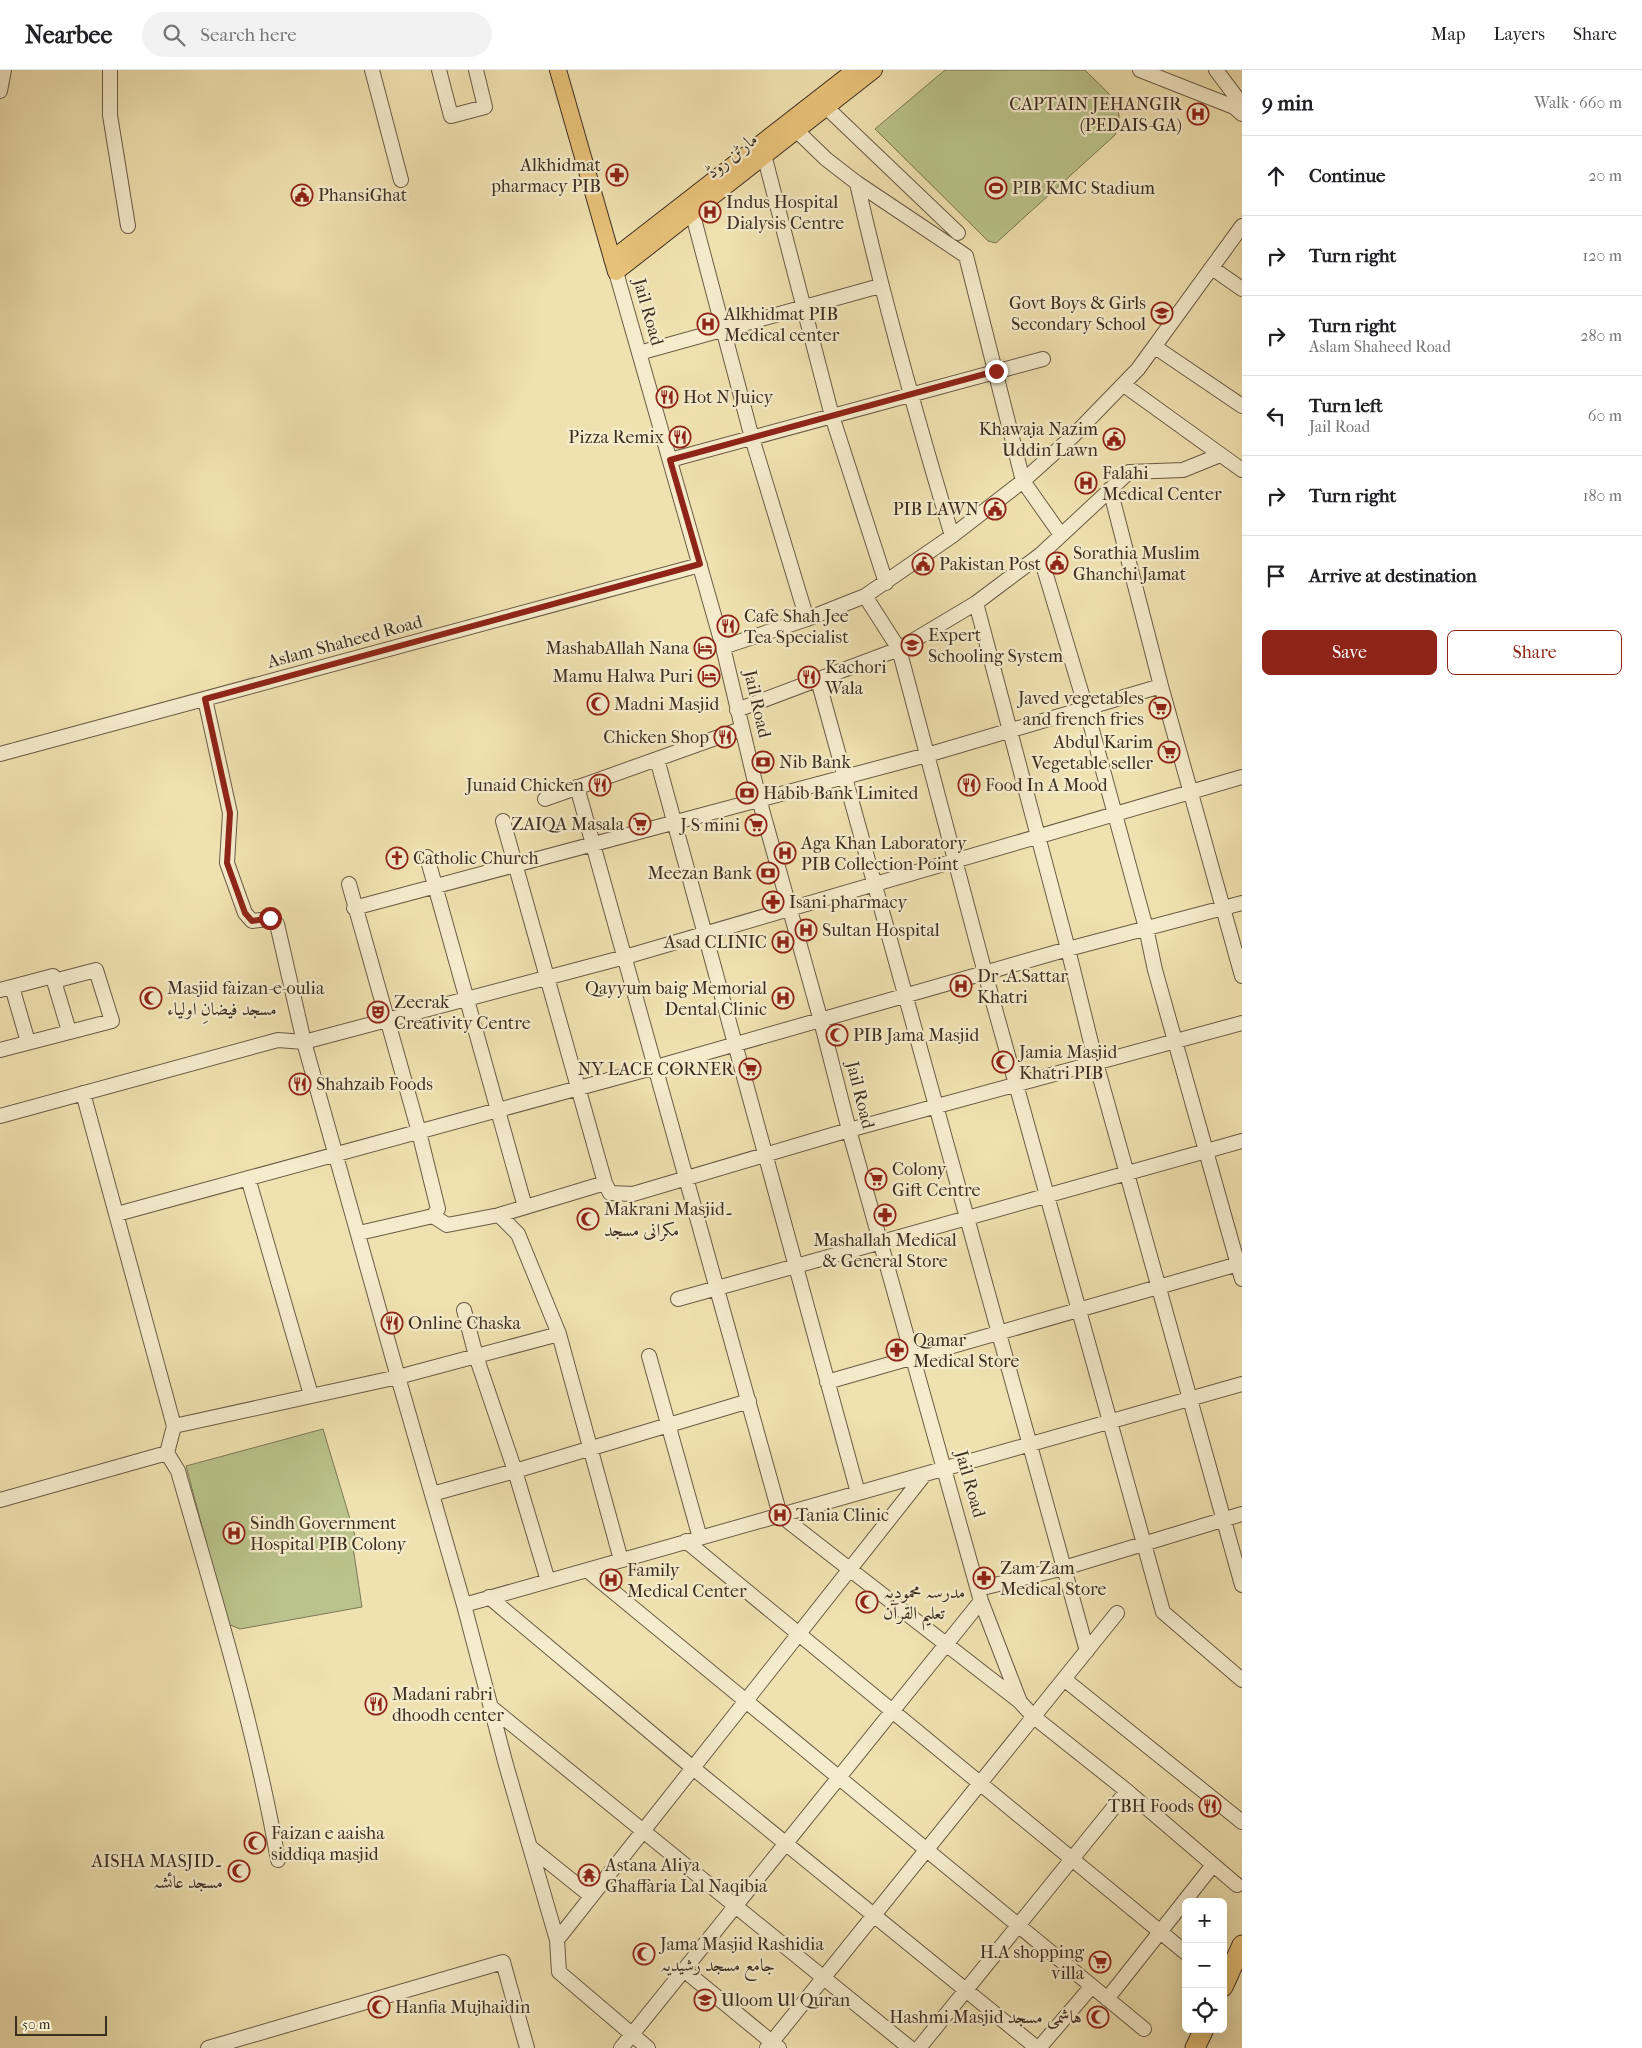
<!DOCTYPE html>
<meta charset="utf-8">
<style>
body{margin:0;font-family:"IM FELL French Canon",Amiri,serif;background:#f2f2f2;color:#202124}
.controls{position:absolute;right:15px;bottom:15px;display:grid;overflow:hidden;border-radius:8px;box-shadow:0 5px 20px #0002}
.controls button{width:45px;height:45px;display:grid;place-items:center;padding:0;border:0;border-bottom:1px solid #e0e0e0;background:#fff;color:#202124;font:25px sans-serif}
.scale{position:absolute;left:15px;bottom:12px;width:92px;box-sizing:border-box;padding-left:5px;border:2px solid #3d2e22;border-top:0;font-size:14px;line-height:18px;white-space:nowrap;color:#3d2e22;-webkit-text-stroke:4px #f5eccc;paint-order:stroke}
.stop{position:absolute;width:15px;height:15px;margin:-11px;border:4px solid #8f2418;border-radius:50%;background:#fff}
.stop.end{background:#8f2418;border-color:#fff;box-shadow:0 1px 5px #0008}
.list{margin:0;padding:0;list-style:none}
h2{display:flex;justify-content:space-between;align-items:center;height:65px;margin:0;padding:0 20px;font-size:21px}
h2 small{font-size:16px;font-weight:400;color:#757577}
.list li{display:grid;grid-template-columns:32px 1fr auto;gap:15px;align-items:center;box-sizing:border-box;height:80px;padding:0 20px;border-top:1px solid #e0e0e0}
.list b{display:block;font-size:19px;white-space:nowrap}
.list p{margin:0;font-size:16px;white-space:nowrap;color:#757577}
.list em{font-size:16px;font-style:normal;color:#757577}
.actions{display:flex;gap:10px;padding:15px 20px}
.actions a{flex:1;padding:11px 0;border:1px solid #8f2418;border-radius:8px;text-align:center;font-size:18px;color:#8f2418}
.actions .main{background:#8f2418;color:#fff}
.icon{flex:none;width:28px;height:28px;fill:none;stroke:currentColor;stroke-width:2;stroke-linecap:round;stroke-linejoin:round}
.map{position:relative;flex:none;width:1242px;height:1978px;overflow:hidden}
header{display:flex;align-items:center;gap:30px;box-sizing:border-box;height:70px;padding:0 25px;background:#fff;border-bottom:1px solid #e0e0e0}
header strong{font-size:24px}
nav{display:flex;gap:28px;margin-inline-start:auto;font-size:18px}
.search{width:350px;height:45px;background:#f2f2f2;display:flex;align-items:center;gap:12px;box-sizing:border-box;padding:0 18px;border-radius:28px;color:#757577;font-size:19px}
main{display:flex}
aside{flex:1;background:#fff}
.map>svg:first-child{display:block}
</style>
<header>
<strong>Nearbee</strong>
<div class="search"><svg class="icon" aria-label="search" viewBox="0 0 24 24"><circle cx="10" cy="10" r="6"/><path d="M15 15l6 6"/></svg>Search here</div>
<nav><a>Map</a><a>Layers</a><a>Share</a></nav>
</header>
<main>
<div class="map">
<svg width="1242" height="1978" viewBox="0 0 1242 1978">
<rect width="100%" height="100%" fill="#f0e2b0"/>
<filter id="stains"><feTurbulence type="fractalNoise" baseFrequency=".004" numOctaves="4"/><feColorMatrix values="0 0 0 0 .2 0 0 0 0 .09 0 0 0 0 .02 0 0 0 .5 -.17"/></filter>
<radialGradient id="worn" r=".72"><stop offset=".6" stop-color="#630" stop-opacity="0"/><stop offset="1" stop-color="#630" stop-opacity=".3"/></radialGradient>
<path fill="#bac38b" stroke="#7c7856" d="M945,0h140c19,20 44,35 30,65l-119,108 -8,-2 -113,-112z
M323,1359l33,110 -3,8 9,60 -122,22 -12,-5 -42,-158z"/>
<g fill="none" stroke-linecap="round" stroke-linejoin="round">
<g stroke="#6a5b46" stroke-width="16">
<path id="minor" d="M110,0v45l18,111
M372,0l29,110
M439,0l12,46 34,-9 -9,-37
M1140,0l94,37 8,7
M1216,0l24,32
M0,21l4,-21
M826,37l132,126
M796,60l30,29 31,24 109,73 57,225 38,54
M762,77l70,269 54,167
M857,113c27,120 60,236 95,353
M690,134l62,234 55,181
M1212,198l30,21
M616,202l107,375 36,152 62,222 28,109 132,471 39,101 14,15 93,74 110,94
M1155,277l87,59
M639,283l241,-67
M1124,315l118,85
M670,390l373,-101
M1110,419l51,197 81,290
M1040,485l46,153 60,220 9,42 87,309
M865,526l34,53 86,324 178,639 79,68
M976,533l92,346 28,114 146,522
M723,577l84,-28 58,-23 87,-60 71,-55 51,-46 64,-66 104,-143
M818,610l269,971
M205,629l25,114 -3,50 18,50 7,8 17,-2 8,5 27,118 94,335 66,228 42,160 51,175 2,32 89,76
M737,640l162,-61 77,-46 64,-48 89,-83 54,-2 37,-15
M0,684l700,-189
M657,689l201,734
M577,717l203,728 239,186
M545,729l196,-70
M503,751l102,362
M427,787l98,350
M349,814l70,248 19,77 -5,7
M354,838l573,-153 234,-69
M54,911l15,50
M12,917l16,55
M0,920l53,-14 1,5 42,-11 16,51 -112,29
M83,1023l91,333 -7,27
M0,1046l278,-76 26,2 321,-85 617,-180
M248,1108l63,217
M117,1144l539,-147 412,-118 174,-46
M499,1145l19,19 41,100 62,226
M359,1163l74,-17 14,9 52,-10 106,-32 5,10 23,1 216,-64 393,-107
M678,1229l564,-158
M464,1240l12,46 39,115 33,110
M649,1286l51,182
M827,1312l415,-119
M174,1356l224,-49 161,-43
M432,1424l83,-23 234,-70
M0,1430l167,-47 11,18c37,129 77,257 100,389
M686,1471l500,412
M587,1500l557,459
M978,1519l86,-21 178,-54
M489,1527l204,171 344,280
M464,1535l778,-221
M1064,1609l178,143
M492,1638l418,340
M530,1777l61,49
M557,1870l368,-466
M684,1900l95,78
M1107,1929l106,-134
M208,1978l295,-86 24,86
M621,1978l360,-447
M767,1978l350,-435
M919,1978l208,-257
M1039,1978l53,-62"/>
</g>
<g stroke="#3d2e22" stroke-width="18">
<path id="major" d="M558,0l58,202 258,-202
M612,189l243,-189"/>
</g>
<g stroke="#3d2e22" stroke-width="21">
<path id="highway" d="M1223,1917l19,-42
M1195,1978l9,-19"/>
</g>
<use href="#minor" stroke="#f5eccc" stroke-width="14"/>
<use href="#major" stroke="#e8c178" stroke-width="16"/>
<use href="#highway" stroke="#e8c178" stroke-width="19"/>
</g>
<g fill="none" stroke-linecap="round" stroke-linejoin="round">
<path stroke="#8f2418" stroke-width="6" d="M270,848l-18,3 -7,-8 -18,-50 3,-50 -25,-114 495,-135 -30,-104 326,-89"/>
</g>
<defs>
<g id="hospital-ring" transform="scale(1.125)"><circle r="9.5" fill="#f5eccc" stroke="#8f2418" stroke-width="1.5"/><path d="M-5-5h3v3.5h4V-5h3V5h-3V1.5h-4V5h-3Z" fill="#8f2418"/></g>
<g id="pharmacy-ring" transform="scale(1.125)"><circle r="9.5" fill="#f5eccc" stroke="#8f2418" stroke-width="1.5"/><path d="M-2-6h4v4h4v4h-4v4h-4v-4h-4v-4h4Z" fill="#8f2418"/></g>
<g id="stadium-ring" transform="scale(1.125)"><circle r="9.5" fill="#f5eccc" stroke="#8f2418" stroke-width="1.5"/><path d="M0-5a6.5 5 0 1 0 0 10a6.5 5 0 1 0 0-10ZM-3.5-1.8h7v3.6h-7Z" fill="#8f2418"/></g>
<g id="civic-ring" transform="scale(1.125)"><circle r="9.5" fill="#f5eccc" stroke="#8f2418" stroke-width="1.5"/><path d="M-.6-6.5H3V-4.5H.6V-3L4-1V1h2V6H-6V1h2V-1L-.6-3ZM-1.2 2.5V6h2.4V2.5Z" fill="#8f2418"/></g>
<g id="school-ring" transform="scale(1.125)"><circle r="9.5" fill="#f5eccc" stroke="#8f2418" stroke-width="1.5"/><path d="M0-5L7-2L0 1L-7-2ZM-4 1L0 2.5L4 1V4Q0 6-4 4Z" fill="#8f2418"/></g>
<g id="restaurant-ring" transform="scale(1.125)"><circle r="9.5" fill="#f5eccc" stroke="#8f2418" stroke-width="1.5"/><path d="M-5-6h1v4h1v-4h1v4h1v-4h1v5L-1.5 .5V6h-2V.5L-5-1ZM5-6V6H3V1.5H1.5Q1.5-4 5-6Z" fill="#8f2418"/></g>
<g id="hotel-ring" transform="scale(1.125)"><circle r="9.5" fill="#f5eccc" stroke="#8f2418" stroke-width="1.5"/><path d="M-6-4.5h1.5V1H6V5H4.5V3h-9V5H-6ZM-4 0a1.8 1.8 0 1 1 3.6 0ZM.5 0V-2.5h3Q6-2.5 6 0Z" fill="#8f2418"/></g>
<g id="mosque-ring" transform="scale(1.125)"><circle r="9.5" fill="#f5eccc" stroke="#8f2418" stroke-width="1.5"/><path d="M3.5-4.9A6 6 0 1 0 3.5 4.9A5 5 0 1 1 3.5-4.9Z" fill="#8f2418"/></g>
<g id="supermarket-ring" transform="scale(1.125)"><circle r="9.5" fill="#f5eccc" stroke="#8f2418" stroke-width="1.5"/><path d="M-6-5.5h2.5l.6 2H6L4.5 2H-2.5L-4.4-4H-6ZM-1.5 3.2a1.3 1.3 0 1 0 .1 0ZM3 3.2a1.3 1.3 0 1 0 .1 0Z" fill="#8f2418"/></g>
<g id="bank-ring" transform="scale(1.125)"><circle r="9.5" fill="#f5eccc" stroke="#8f2418" stroke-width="1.5"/><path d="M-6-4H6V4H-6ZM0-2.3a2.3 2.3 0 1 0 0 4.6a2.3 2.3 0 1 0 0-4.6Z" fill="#8f2418"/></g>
<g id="church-ring" transform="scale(1.125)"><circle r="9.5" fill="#f5eccc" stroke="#8f2418" stroke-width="1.5"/><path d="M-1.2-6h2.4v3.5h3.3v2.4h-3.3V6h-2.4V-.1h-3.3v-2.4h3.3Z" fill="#8f2418"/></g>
<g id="theatre-ring" transform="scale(1.125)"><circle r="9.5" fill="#f5eccc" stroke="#8f2418" stroke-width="1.5"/><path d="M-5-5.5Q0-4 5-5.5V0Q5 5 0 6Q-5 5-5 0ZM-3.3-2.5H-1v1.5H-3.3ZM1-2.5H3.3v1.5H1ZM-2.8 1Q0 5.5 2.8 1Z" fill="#8f2418"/></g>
<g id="temple-ring" transform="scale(1.125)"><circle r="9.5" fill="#f5eccc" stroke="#8f2418" stroke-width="1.5"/><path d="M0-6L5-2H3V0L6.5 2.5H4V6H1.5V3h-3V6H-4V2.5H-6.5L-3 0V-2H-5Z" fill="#8f2418"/></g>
<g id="university-ring" transform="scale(1.125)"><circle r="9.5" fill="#f5eccc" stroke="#8f2418" stroke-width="1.5"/><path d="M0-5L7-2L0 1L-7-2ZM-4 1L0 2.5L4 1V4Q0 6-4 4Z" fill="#8f2418"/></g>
</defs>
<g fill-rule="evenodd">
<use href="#hospital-ring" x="1198" y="44"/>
<use href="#pharmacy-ring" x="617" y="105"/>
<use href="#stadium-ring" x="996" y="118"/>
<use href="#civic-ring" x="302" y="125"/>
<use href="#hospital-ring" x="710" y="142"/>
<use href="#school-ring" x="1162" y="243"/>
<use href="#hospital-ring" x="708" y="254"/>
<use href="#restaurant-ring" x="667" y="327"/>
<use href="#restaurant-ring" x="680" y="367"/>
<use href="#civic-ring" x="1114" y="369"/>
<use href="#hospital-ring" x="1086" y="413"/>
<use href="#civic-ring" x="995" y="439"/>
<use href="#civic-ring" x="1057" y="493"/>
<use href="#civic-ring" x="923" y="494"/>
<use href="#restaurant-ring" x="728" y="556"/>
<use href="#school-ring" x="912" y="575"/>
<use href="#hotel-ring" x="705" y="578"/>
<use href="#hotel-ring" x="709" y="606"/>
<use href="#restaurant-ring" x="809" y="607"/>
<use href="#mosque-ring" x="598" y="634"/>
<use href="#supermarket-ring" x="1160" y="638"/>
<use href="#restaurant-ring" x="725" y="667"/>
<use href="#supermarket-ring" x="1169" y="682"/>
<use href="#bank-ring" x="763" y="692"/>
<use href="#restaurant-ring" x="600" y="715"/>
<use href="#restaurant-ring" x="969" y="715"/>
<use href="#bank-ring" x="747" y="723"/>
<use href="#supermarket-ring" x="640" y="754"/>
<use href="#supermarket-ring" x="756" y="755"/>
<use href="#hospital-ring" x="785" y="783"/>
<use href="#church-ring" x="397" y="788"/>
<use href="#bank-ring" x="768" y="803"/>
<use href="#pharmacy-ring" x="773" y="832"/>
<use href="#hospital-ring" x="806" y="860"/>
<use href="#hospital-ring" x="783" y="872"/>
<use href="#hospital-ring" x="961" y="916"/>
<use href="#mosque-ring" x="151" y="928"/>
<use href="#hospital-ring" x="783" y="928"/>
<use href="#theatre-ring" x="378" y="942"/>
<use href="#mosque-ring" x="837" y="965"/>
<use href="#mosque-ring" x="1003" y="992"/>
<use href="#supermarket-ring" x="750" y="999"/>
<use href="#restaurant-ring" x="300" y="1014"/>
<use href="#supermarket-ring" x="876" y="1109"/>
<use href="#pharmacy-ring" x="885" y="1145"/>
<use href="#mosque-ring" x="588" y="1149"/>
<use href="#restaurant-ring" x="392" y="1253"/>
<use href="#pharmacy-ring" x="897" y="1280"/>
<use href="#hospital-ring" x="780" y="1445"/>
<use href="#hospital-ring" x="234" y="1463"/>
<use href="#pharmacy-ring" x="984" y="1508"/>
<use href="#hospital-ring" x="611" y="1510"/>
<use href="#mosque-ring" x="867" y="1532"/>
<use href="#restaurant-ring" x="376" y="1634"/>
<use href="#restaurant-ring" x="1210" y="1736"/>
<use href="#mosque-ring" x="255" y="1773"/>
<use href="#mosque-ring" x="239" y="1801"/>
<use href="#temple-ring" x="589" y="1805"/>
<use href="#mosque-ring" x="644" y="1884"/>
<use href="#supermarket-ring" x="1100" y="1892"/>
<use href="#university-ring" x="705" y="1930"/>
<use href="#mosque-ring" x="379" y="1937"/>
<use href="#mosque-ring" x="1098" y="1947"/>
</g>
<g text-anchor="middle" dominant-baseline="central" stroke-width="4.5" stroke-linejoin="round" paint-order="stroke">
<g font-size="18" fill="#3d2e22" stroke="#f5eccc" text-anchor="start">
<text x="1182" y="34" text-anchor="end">CAPTAIN JEHANGIR<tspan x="1182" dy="21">(PEDAIS-GA)</tspan></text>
<text x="601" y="95" text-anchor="end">Alkhidmat<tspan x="601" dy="21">pharmacy PIB</tspan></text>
<text x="1012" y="118">PIB KMC Stadium</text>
<text x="318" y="125">PhansiGhat</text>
<text x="726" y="132">Indus Hospital<tspan x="726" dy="21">Dialysis Centre</tspan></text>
<text x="1146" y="233" text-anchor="end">Govt Boys &amp; Girls<tspan x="1146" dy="21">Secondary School</tspan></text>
<text x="724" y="244">Alkhidmat PIB<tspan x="724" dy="21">Medical center</tspan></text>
<text x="683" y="327">Hot N Juicy</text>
<text x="1098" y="359" text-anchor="end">Khawaja Nazim<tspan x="1098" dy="21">Uddin Lawn</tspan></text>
<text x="664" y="367" text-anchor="end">Pizza Remix</text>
<text x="1102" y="403">Falahi<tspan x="1102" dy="21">Medical Center</tspan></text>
<text x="979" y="439" text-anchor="end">PIB LAWN</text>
<text x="1073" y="483">Sorathia Muslim<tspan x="1073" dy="21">Ghanchi Jamat</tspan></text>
<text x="939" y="494">Pakistan Post</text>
<text x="744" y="546">Cafe Shah Jee<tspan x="744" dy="21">Tea Specialist</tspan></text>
<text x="928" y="565">Expert<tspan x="928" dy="21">Schooling System</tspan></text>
<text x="689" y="578" text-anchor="end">MashabAllah Nana</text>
<text x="825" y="597">Kachori<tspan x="825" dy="21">Wala</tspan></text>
<text x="693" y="606" text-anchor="end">Mamu Halwa Puri</text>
<text x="1144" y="628" text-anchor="end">Javed vegetables<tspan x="1144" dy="21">and french fries</tspan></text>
<text x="614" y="634">Madni Masjid</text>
<text x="709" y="667" text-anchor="end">Chicken Shop</text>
<text x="1153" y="672" text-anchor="end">Abdul Karim<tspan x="1153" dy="21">Vegetable seller</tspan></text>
<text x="779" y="692">Nib Bank</text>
<text x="584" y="715" text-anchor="end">Junaid Chicken</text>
<text x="985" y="715">Food In A Mood</text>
<text x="763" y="723">Habib Bank Limited</text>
<text x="624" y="754" text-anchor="end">ZAIQA Masala</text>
<text x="740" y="755" text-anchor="end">J S mini</text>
<text x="801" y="773">Aga Khan Laboratory<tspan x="801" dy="21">PIB Collection Point</tspan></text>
<text x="413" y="788">Catholic Church</text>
<text x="752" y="803" text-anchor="end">Meezan Bank</text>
<text x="789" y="832">Isani pharmacy</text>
<text x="822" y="860">Sultan Hospital</text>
<text x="767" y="872" text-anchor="end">Asad CLINIC</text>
<text x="977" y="906">Dr .A.Sattar<tspan x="977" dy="21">Khatri</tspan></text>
<text x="167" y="918">Masjid faizan-e-oulia<tspan x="167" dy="21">مسجد فیضانِ اولیاء</tspan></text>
<text x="767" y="918" text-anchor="end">Qayyum baig Memorial<tspan x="767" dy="21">Dental Clinic</tspan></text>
<text x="394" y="932">Zeerak<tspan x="394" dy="21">Creativity Centre</tspan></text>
<text x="853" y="965">PIB Jama Masjid</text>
<text x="1019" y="982">Jamia Masjid<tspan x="1019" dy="21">Khatri PIB</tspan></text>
<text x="734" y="999" text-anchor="end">NY LACE CORNER</text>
<text x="316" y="1014">Shahzaib Foods</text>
<text x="892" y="1099">Colony<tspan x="892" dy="21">Gift Centre</tspan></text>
<text x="604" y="1139">Makrani Masjid۔<tspan x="604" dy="21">مکرانی مسجد</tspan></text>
<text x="885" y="1170" text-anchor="middle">Mashallah Medical<tspan x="885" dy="21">&amp; General Store</tspan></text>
<text x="408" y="1253">Online Chaska</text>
<text x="913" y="1270">Qamar<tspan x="913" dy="21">Medical Store</tspan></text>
<text x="796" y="1445">Tania Clinic</text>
<text x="250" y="1453">Sindh Government<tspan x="250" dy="21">Hospital PIB Colony</tspan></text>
<text x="1000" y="1498">Zam Zam<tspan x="1000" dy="21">Medical Store</tspan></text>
<text x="627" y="1500">Family<tspan x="627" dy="21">Medical Center</tspan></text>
<text x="883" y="1522">مدرسہ محمودیہ<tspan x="883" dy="21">تعلیم القرآن</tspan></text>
<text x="392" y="1624">Madani rabri<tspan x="392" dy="21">dhoodh center</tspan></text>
<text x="1194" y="1736" text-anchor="end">TBH Foods</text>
<text x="271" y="1763">Faizan e aaisha<tspan x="271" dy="21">siddiqa masjid</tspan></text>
<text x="223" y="1791" text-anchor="end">AISHA MASJID۔<tspan x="223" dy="21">مسجد عائشہ</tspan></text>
<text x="605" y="1795">Astana Aliya<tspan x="605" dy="21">Ghaffaria Lal Naqibia</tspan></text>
<text x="660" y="1874">Jama Masjid Rashidia<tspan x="660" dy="21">جامع مسجد رشیدیہ</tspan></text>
<text x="1084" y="1882" text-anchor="end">H.A shopping<tspan x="1084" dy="21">villa</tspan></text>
<text x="721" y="1930">Uloom Ul Quran</text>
<text x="395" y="1937">Hanfia Mujhaidin</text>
<text x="1082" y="1947" text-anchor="end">Hashmi Masjid ہاشمی مسجد</text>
</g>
<g font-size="18" fill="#3d2e22" stroke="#f5eccc">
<text transform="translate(732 86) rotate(-39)">مارٹن روڈ</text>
<text transform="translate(648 242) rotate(74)">Jail Road</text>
<text transform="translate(345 572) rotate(-15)">Aslam Shaheed Road</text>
<text transform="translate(757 634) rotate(77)">Jail Road</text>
<text transform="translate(860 1025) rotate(76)">Jail Road</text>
<text transform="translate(970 1414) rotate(74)">Jail Road</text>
</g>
</g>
<rect width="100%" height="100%" filter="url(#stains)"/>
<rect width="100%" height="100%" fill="url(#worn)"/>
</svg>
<div class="controls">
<button>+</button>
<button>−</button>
<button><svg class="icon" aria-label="locate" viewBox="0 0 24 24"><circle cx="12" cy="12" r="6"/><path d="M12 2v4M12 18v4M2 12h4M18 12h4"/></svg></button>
</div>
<div class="scale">50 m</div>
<div class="stop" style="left:270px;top:848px"></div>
<div class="stop end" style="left:996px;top:301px"></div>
</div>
<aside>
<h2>9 min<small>Walk · 660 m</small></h2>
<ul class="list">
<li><svg class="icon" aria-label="ahead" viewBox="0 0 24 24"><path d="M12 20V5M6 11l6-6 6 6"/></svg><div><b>Continue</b></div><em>20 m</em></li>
<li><svg class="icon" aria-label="right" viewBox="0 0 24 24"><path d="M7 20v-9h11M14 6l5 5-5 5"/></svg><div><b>Turn right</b></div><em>120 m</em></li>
<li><svg class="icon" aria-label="right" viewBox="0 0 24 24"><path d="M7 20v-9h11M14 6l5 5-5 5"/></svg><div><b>Turn right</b><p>Aslam Shaheed Road</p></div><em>280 m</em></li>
<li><svg class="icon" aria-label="left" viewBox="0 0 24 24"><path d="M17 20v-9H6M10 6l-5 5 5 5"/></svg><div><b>Turn left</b><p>Jail Road</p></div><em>60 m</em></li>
<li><svg class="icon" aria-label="right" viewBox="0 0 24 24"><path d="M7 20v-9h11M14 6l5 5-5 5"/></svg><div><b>Turn right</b></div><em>180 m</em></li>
<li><svg class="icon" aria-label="arrive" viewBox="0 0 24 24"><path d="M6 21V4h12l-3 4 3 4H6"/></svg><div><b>Arrive at destination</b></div></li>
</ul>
<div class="actions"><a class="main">Save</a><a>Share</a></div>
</aside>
</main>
